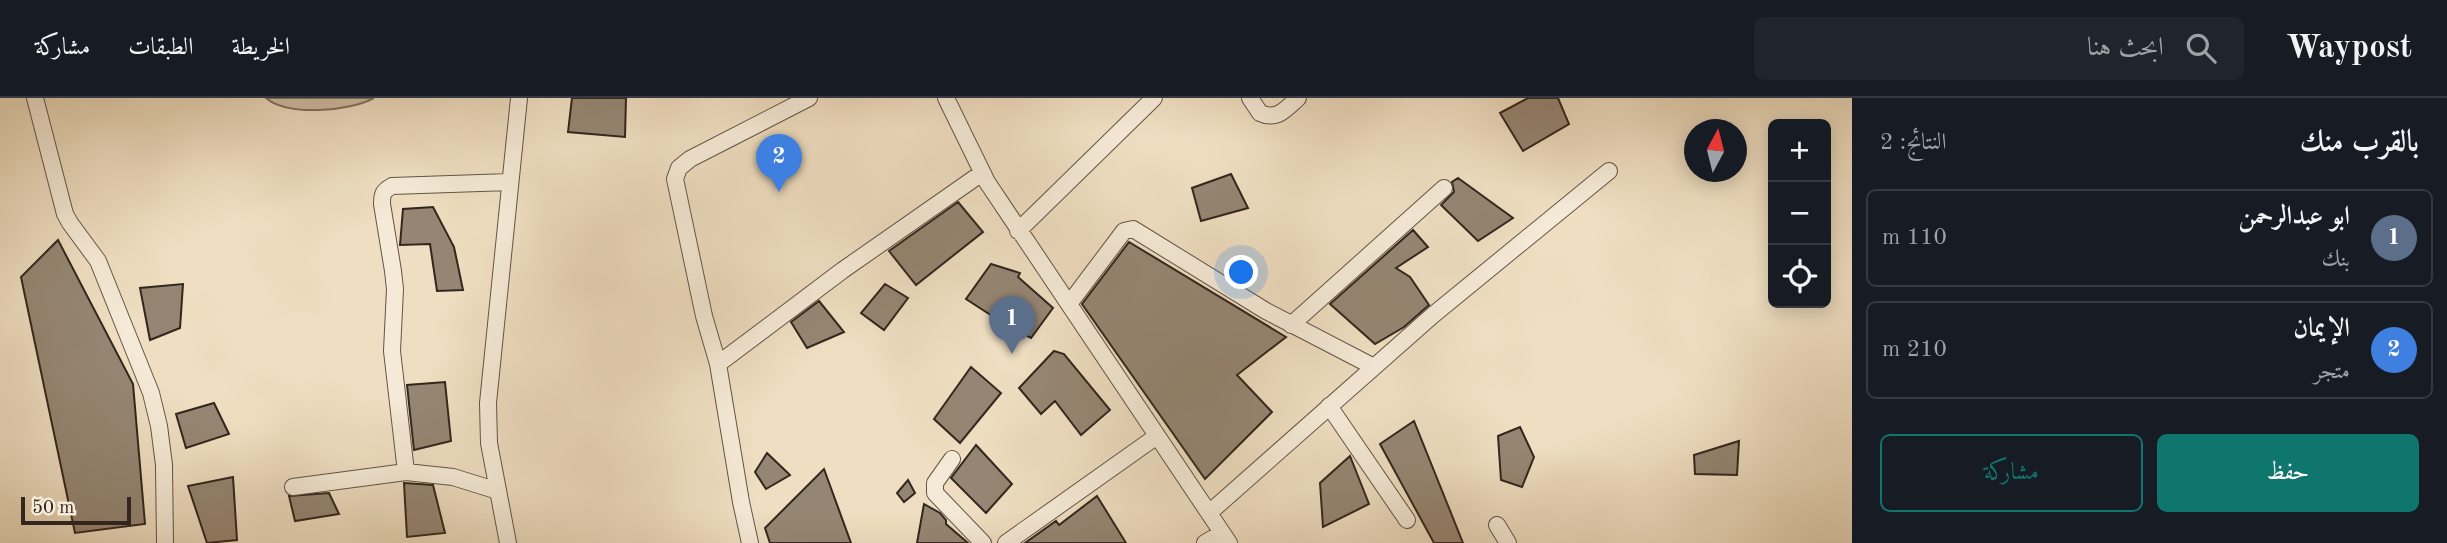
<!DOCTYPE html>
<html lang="ar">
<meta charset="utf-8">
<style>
body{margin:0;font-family:"Old Standard TT",Amiri,serif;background:#20242c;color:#f1f3f6;direction:rtl}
.controls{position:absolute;right:21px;top:21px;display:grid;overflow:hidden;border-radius:10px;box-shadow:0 4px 18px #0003}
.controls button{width:63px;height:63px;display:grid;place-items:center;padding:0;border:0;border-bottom:2px solid #363941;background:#171b24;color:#f1f3f6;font:35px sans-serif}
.compass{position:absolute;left:1684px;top:21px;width:63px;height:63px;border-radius:50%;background:#171b24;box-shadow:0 4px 18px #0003;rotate:7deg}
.scale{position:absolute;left:21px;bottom:18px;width:110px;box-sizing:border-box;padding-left:7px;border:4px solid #33261e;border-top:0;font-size:19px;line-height:24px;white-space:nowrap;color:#33261e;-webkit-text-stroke:5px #f5ead7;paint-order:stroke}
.you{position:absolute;left:1242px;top:175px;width:24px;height:24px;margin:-18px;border:5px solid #fff;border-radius:50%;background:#1a73e8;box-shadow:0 0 0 10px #1a73e833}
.badge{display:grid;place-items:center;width:46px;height:46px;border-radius:50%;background:#0f766e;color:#fff;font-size:23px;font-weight:700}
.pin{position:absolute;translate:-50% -58px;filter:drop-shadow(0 2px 4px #0008)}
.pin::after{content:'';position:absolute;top:37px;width:24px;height:21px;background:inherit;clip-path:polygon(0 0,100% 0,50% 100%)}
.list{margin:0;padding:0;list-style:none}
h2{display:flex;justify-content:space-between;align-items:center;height:91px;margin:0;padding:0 28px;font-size:30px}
h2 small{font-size:23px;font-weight:400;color:#9ea1a6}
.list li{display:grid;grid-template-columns:46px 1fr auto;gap:21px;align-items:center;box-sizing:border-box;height:98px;margin:0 14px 14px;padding:0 14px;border:2px solid #363941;border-radius:10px}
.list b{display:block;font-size:26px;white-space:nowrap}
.list p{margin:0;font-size:23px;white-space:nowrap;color:#9ea1a6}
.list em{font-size:23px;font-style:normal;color:#9ea1a6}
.actions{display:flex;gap:14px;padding:21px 28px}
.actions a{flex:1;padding:16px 0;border:2px solid #0f766e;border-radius:10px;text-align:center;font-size:24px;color:#0f766e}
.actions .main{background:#0f766e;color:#fff}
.icon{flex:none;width:38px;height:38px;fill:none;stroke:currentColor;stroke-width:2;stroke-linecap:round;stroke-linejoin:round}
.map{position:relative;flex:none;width:1852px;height:445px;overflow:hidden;direction:ltr}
header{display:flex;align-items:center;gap:42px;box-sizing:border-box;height:98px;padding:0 35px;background:#171b24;border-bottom:2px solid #363941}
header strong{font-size:33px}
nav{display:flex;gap:38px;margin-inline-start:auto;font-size:24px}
.search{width:490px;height:63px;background:#20242c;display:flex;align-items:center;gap:18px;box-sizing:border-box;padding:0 24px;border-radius:10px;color:#9ea1a6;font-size:26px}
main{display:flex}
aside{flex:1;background:#171b24}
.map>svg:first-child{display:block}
</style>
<header>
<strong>Waypost</strong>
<div class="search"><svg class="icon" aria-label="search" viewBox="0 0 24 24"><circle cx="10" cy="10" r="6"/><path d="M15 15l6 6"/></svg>ابحث هنا</div>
<nav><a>الخريطة</a><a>الطبقات</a><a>مشاركة</a></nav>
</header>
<main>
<aside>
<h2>بالقرب منك<small>النتائج: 2</small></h2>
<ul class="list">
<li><span class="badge" style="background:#5c6f8a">1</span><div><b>ابو عبدالرحمن</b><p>بنك</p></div><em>110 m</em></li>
<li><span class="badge" style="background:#3f7fe0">2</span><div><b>الإيمان</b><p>متجر</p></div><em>210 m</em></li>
</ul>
<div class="actions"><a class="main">حفظ</a><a>مشاركة</a></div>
</aside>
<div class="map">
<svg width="1852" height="445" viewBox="0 0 1852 445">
<rect width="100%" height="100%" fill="#efdec1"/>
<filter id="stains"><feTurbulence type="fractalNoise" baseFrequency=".00286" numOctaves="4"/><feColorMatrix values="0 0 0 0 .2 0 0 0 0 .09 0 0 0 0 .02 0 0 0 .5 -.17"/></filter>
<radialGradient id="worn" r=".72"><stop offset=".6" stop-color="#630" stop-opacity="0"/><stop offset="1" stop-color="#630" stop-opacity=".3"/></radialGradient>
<path fill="#cfbfa5" stroke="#817262" stroke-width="2" d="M266,0h108c-24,13 -86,19 -108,0z"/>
<path fill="#958673" stroke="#33261e" stroke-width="2" d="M572,0h54l-1,39 -57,-5z
M1528,0h30l11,26 -46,27 -23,-38z
M1231,76l17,34 -47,13 -9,-33z
M1458,80l55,40 -35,23 -37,-36 13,-13 -2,-10z
M958,104l25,30 -67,53 -27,-34z
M433,109l21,40 9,43 -26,1 -7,-47 -30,1 3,-36z
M1413,132l15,17 -32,21 14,9 19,28 -25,22 -29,17 -45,-40z
M58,142l75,144 12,140 -70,9 -54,-256z
M1129,144l157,95 -49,38 35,37 -67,67 -123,-175z
M991,166l29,9 -2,4 35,31 -22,30 -25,-13 -40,-26z
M183,186l-3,44 -30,12 -10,-52z
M885,186l23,14 -24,32 -23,-17z
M819,203l25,31 -37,16 -16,-26z
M1054,253l10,3 46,56 -29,25 -26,-34 -14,13 -22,-26z
M971,269l30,26 -41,50 -26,-24z
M445,284l6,59 -37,9 -7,-65z
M214,305l15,31 -43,14 -10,-34z
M1414,323l49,122h-29l-54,-99z
M1520,329l14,30 -12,30 -21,-7 -3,-44z
M1739,343l-2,34 -42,-1 -1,-19z
M976,347l36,39 -26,29 -35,-35z
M767,355l23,22 -24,14 -11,-17z
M1350,358l19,48 -46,23 -3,-44z
M824,371l27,74h-81l-5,-15z
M233,379l4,63 -30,3 -19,-57z
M908,382l7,13 -11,9 -7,-9z
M404,385l29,2 12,48 -38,4z
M329,395l10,21 -44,7 -6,-25z
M1097,398l29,47h-101l31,-22 3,4z
M924,406l16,9 6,7v4l22,19h-51z"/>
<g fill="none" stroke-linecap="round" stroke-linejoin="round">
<g stroke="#625447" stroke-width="18">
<path id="minor" d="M35,0l30,116 5,9 28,38 53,132 8,33 5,39 1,78
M946,0l41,84 242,361
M1250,0l10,15c17,8 26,-4 38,-15
M1018,133l136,-133
M1069,206l55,-73 9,-2 133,82 108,56
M1291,227l153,-137
M718,266l125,-94 139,-97
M1329,308l78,114
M952,361l-17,24v10l48,50
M406,374l-14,-121 3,-62 -2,-18 -11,-67c0,-10 1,-13 10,-18l118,-4
M293,389l113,-15 47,5 45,14
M1209,415l224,-198 176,-144
M1497,427l11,18
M508,445l-19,-100 -1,-40 31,-305
M750,445l-9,-41 -23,-138 -14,-48 -29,-137 4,-11 11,-9 119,-61
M1006,445l151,-107
M1205,445l17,-10"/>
</g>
<use href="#minor" stroke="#f5ead7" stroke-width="16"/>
</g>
<rect width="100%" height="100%" filter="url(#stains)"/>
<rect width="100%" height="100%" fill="url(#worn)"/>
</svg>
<div class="controls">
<button>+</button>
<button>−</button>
<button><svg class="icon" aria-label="locate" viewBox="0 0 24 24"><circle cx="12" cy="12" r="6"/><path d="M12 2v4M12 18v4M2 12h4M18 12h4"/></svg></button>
</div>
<svg class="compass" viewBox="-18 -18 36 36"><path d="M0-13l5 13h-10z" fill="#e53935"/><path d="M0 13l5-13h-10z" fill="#9ea1a6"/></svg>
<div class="scale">50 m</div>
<div class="you"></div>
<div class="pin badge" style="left:1012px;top:256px;background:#5c6f8a">1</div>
<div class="pin badge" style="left:779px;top:94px;background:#3f7fe0">2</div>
</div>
</main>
